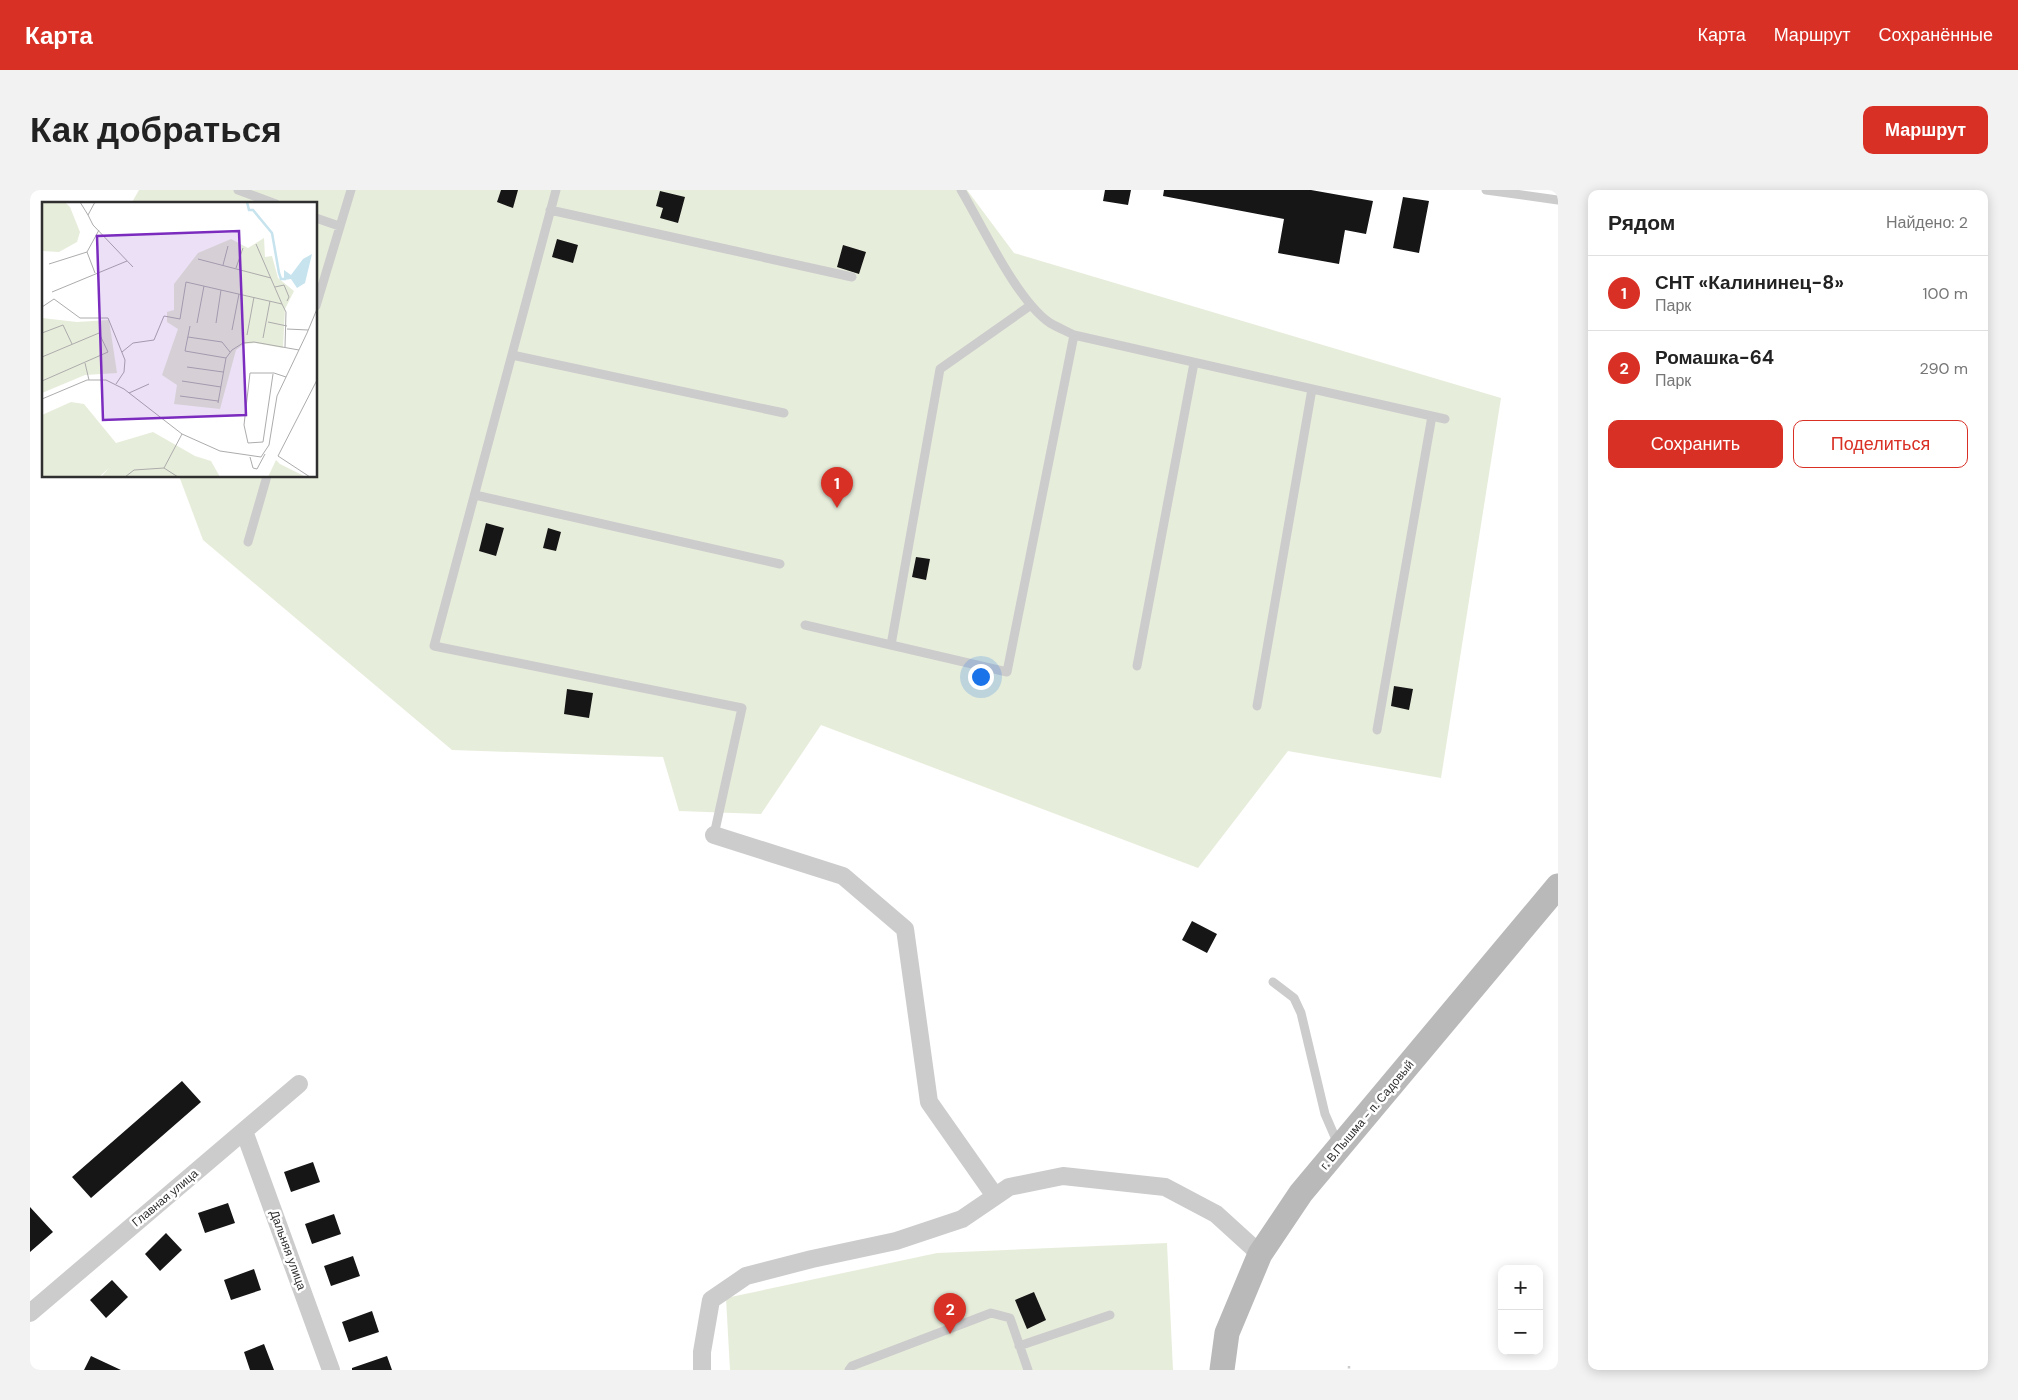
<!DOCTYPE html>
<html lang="ru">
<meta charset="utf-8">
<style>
body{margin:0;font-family:"DM Sans",sans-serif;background:#f2f2f2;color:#222}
.controls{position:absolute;right:15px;bottom:15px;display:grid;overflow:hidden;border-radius:10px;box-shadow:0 2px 12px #0003}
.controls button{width:45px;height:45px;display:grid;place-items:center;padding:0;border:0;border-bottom:1px solid #e0e0e0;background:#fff;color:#222;font:25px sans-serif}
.you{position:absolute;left:950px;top:486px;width:18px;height:18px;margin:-12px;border:4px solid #fff;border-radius:50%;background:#1a73e8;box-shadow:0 0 0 8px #1a73e833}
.badge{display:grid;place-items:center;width:32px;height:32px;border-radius:50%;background:#d93025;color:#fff;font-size:16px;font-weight:700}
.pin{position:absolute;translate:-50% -41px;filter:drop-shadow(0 1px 2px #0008)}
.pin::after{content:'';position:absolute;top:26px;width:18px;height:15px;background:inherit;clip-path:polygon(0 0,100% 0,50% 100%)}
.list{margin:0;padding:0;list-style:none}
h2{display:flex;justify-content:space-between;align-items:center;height:65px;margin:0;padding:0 20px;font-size:21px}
h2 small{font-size:16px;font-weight:400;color:#767676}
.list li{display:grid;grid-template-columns:32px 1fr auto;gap:15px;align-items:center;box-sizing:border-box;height:75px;padding:0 20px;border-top:1px solid #e0e0e0}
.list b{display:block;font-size:19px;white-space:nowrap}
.list p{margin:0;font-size:16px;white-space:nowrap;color:#767676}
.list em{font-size:16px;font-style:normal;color:#767676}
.actions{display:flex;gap:10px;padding:15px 20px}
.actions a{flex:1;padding:11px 0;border:1px solid #d93025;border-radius:10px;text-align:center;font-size:18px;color:#d93025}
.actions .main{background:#d93025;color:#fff}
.map{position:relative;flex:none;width:1528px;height:1180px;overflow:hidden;border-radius:10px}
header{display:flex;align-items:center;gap:30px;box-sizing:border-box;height:70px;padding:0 25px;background:#d93025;color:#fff}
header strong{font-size:24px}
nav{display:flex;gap:28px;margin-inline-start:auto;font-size:18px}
.intro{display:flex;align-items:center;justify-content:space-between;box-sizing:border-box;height:120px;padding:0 30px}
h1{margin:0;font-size:35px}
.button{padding:12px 22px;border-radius:10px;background:#d93025;color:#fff;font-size:18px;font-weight:700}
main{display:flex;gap:30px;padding:0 30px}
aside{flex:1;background:#fff;border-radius:10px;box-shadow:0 2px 12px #0003}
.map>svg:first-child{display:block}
</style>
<header>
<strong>Карта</strong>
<nav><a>Карта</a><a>Маршрут</a><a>Сохранённые</a></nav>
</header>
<div class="intro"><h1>Как добраться</h1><a class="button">Маршрут</a></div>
<main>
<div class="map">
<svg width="1528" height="1180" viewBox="0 0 1528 1180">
<rect width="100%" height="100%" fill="#fff"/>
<path fill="#e7eddb" d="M109,0h828l47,63 487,145 -60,380 -153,-27 -90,117 -377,-143 -60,89 -82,-3 -16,-54 -211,-7 -249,-210 -24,-64h137v-272h-185z
M1137,1053l6,127h-443l-4,-72 211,-45z"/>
<path fill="#161616" d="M471,0h17l-5,18 -16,-6z
M1075,0h26l-3,15 -25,-4z
M1134,0h147l62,11 -7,33 -21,-4 -6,34 -61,-11 6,-34 -121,-23z
M630,1l25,6 -7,26 -18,-5 3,-10 -7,-2z
M1373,7l26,4 -10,52 -26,-5z
M527,49l21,6 -5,18 -21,-6z
M813,55l23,7 -7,22 -22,-7z
M456,333l18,5 -8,28 -17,-5z
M518,338l13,4 -5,19 -13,-3z
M886,367l14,2 -4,21 -14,-3z
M1364,496l19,3 -4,21 -18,-4z
M537,499l26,4 -4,25 -25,-4z
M1162,731l25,13 -10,19 -25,-13z
M152,891l19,21 -110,96 -19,-21z
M283,972l7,20 -29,10 -7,-20z
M198,1013l7,20 -30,10 -7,-20z
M0,1017l23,25 -23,20z
M304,1024l7,20 -29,10 -7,-20z
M136,1043l16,17 -22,21 -15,-17z
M323,1066l7,20 -29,10 -7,-20z
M224,1079l7,21 -30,10 -7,-20z
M82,1090l16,17 -22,21 -16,-18z
M1004,1102l12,28 -19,9 -12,-29z
M342,1121l7,21 -30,10 -7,-20z
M234,1154l10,26h-24l-6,-18z
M61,1166l30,14h-37z
M357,1166l5,14h-40v-2z"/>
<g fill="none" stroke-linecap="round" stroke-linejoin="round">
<path stroke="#ccc" stroke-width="2.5" stroke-dasharray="2.5 2.5" stroke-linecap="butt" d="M1319,1176v4"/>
<path stroke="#ccc" stroke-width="9" d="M208,0l38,14
M526,0l-122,456 308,62 -28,127
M931,0c21,35 56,111 89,133 7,4 16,8 24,12l371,84
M1456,0l72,10
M520,20l302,67
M286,28l23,8
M286,116l35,-116
M482,165l272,58
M445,305l305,69
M218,352l19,-66
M775,435l202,47 67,-337
M861,455l49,-276 91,-64
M1107,476l57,-303
M1227,516l55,-317
M1347,540l55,-314
M1243,792l21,16 7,15 24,101 13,30
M989,1156l91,-31
M819,1180l3,-4 139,-53 19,5 18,52"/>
<path stroke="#ccc" stroke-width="18" d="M684,645l129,41 62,53 24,173 66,94
M214,941l87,239
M0,1123l269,-229
M672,1180v-18l9,-52 35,-24 66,-17 84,-18 66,-22 47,-32 54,-11 102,11 51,27 44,40"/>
<path stroke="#b9b9b9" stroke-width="25" d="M1192,1180l5,-37 33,-79 41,-61 257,-307"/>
</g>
<g text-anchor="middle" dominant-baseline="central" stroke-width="5" stroke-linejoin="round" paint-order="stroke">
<g font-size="12" fill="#2f2f2f" stroke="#fff">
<text transform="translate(1337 925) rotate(-50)">г. В.Пышма - п. Садовый</text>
<text transform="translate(135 1008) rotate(-40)">Главная улица</text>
<text transform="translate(258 1060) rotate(70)">Дальняя улица</text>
</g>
</g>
<g transform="translate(12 12)">
<rect width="275" height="275" fill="#fff"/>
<path d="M0,0h23l5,5 10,25 -3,10 -18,10 -17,-1zM222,36l1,19 7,-1 6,22 16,13 -9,18 -2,39 -28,-5 -11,1 -8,6 -16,59 -46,-5 3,-19 -15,-10 16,-46 -11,-7v-10l7,-2v-26l24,-31 33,-14 17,9zM0,116l35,4 32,-2 8,53 -32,2 -43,18zM29,200l13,2 32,39 37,-11 42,24 16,5 9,16h-119l8,-9 -10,9h-57v-62zM234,258l4,4 26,13h-38z" fill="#e7eddb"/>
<path d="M270,52l-7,29 -8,5 -6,-9 -7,1v-10l7,5 12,-16z" fill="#c6e3ee"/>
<path fill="none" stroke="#c6e3ee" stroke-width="2.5" d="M205,0l2,8h4l19,23 7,40 2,6h5"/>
<path fill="none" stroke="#acacac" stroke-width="1" d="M38,0l8,13M53,0l-7,13 5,10 40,42M214,42l26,60M45,50l8,21M156,57l73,19M7,62l38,-12 12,-22M181,63l5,-19M194,66l7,-20M233,85l9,-2 5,12 -2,4M10,90l75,-31M0,105l12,-8 26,19h28l17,42 -1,12 -8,12M226,120l19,4M155,121l7,-37M174,121l5,-33M148,124l-5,25 41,7M245,127l21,1M190,128l7,-36M0,131l21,-8 9,19M265,131l10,-24M205,133l7,-38M146,135l34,5 8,10M221,136l7,-37M80,150l11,-9 21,-3 10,-24 16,3 6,-37 96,22 4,8 -1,35M0,155l57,-24 9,19 -66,29M43,161l4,17M145,165l36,5M231,172l-10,68 -15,1 -4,-18 6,-52h24l12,4M140,179l39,6M87,191l20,-9M138,194l38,5M0,197l45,-19h19l18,9 58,45 38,17 41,6 8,-12 8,-49 30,-63M176,201l8,-45 6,-8 11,-7 11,-1 45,8M208,255l3,11 4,1 8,-15M122,266l18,-34M83,275l9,-7 30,-2 14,9M268,275l-32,-21 39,-76"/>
<path fill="#7b2cbf" fill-opacity="0.15" stroke="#7b2cbf" stroke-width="2.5" d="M197,29l7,184 -143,5 -6,-184z"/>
<rect width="275" height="275" fill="none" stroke="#2f2f2f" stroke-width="2.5"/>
</g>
</svg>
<div class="controls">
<button>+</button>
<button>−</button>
</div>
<div class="you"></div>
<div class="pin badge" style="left:807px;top:318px">1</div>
<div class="pin badge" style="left:920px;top:1144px">2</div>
</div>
<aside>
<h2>Рядом<small>Найдено: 2</small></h2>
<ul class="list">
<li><span class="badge">1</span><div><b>СНТ «Калининец-8»</b><p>Парк</p></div><em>100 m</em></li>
<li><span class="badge">2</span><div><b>Ромашка-64</b><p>Парк</p></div><em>290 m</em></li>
</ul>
<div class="actions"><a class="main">Сохранить</a><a>Поделиться</a></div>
</aside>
</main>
